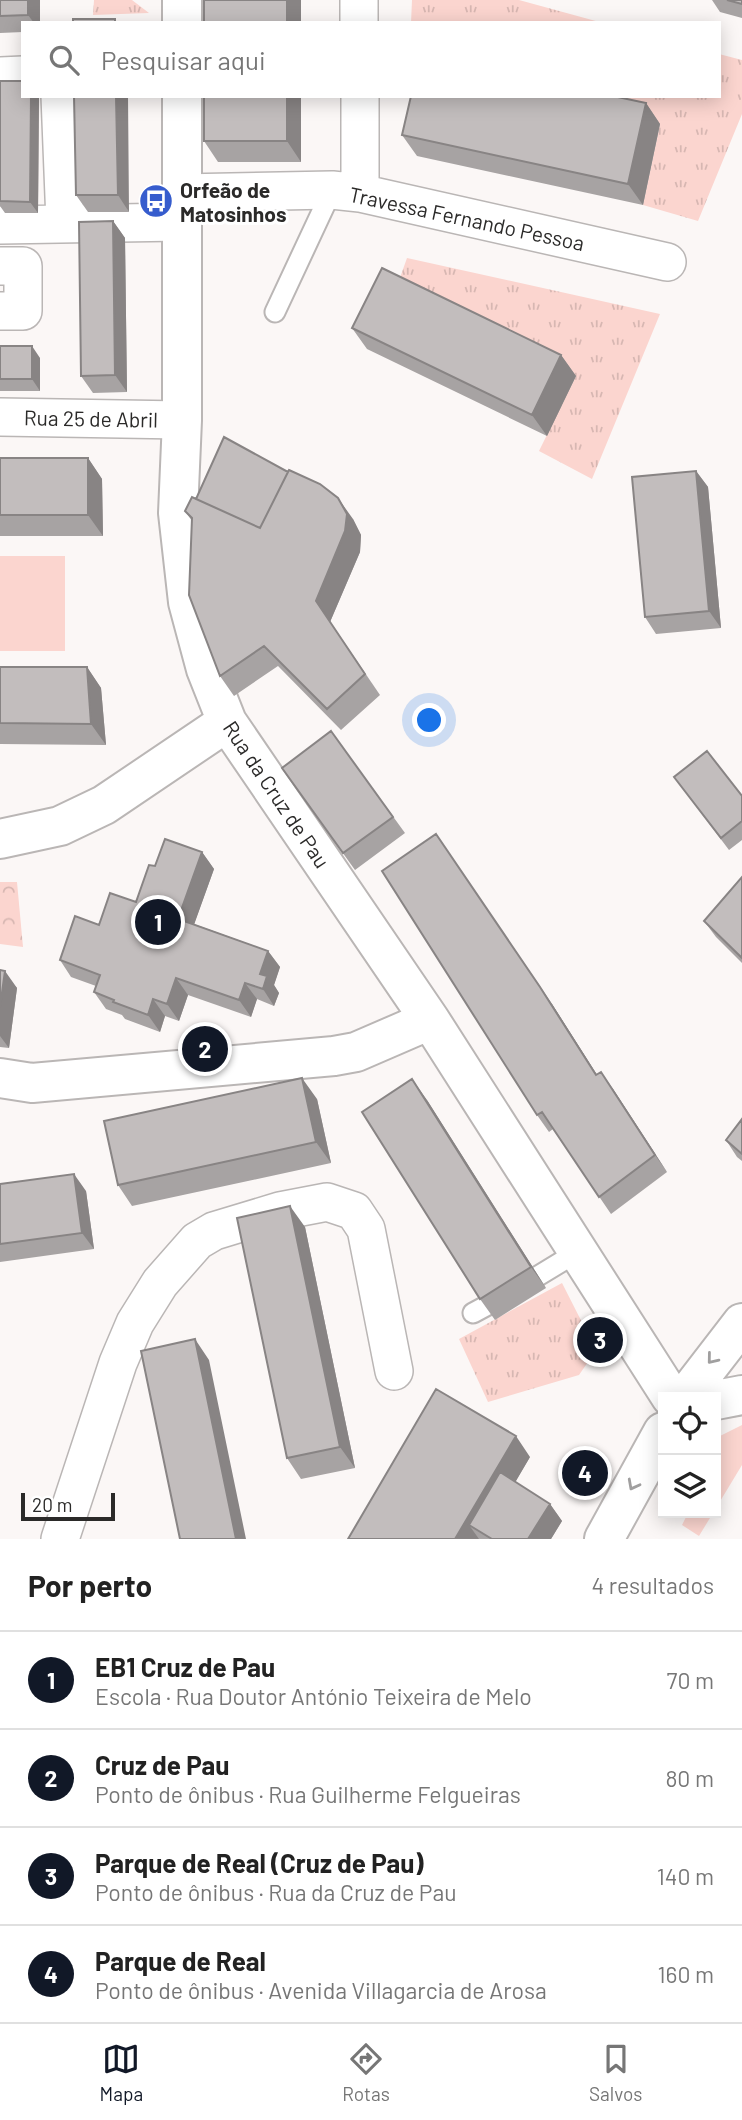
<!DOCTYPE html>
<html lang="pt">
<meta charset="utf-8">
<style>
body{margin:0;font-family:Barlow,sans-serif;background:#f2f2f2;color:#222}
.controls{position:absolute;right:21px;bottom:21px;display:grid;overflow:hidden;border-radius:0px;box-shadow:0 4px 18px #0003}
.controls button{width:63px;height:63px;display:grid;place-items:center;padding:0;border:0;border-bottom:2px solid #e0e0e0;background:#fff;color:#222;font:35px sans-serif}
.scale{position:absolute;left:21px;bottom:18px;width:94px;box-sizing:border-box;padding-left:7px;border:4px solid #2b2a29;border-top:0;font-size:19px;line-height:24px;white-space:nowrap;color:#2b2a29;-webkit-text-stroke:5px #fff;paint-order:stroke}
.you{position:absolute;left:430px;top:721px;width:24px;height:24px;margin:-18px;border:5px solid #fff;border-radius:50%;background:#1a73e8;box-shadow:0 0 0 10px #1a73e833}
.badge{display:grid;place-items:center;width:46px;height:46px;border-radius:50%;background:#111827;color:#fff;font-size:23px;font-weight:700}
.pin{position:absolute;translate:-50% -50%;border:4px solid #fff;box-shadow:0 2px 7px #0006}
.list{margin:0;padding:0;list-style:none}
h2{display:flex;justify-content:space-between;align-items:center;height:91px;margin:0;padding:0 28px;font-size:30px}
h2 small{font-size:23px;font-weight:400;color:#767676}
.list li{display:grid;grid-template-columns:46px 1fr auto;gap:21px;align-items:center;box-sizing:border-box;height:98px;padding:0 28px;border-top:2px solid #e0e0e0}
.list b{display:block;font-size:26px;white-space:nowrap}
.list p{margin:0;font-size:23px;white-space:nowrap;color:#767676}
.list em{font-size:23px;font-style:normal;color:#767676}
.icon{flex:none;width:38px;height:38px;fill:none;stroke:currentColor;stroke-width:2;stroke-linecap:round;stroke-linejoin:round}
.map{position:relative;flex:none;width:742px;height:1539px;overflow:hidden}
.search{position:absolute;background:#fff;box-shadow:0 4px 18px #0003;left:21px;right:21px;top:21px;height:77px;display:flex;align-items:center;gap:18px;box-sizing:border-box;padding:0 24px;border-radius:0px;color:#767676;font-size:26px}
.sheet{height:483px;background:#fff}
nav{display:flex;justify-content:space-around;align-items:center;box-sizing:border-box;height:98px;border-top:2px solid #e0e0e0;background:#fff;font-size:19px;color:#767676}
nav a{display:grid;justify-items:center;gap:4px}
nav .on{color:#111827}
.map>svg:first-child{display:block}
</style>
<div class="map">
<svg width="742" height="1539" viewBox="0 0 742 1539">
<defs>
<pattern id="grass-tufts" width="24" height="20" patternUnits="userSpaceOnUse" patternTransform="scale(1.75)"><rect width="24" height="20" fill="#fbd5cf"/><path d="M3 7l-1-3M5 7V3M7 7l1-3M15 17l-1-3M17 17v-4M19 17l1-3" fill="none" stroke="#d7b7b2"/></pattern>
<pattern id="park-crowns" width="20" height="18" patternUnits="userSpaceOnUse" patternTransform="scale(1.75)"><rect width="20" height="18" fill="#fbd5cf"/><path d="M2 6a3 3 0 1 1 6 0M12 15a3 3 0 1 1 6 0" fill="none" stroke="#d7b7b2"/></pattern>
</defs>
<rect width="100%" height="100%" fill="#fbf7f6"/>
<path fill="url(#grass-tufts)" d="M94,0h38l17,13 -56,2z
M412,0h107l84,23h-192z
M719,54l23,6v54l-44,107 -55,-16 17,-81 -129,-28h188z
M407,258l253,56 -68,165 -53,-28 37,-75 -180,-87z
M562,1283l30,59 -4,20 -9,13 -91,27 -29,-63z"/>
<path fill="url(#park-crowns)" d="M0,882h17l6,65 -23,-3z"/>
<path fill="#fbd5cf" d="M0,556h65v95h-65z
M742,1425v40l-26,43v-70z
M685,1513h28l-14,23 -17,-11 5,-10z"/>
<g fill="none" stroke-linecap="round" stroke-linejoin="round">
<g stroke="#bab6b5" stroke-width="23">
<path id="lane" d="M275,312l57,-122
M538,1276l41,-25
M473,1313l13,-7"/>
</g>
<g stroke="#bab6b5" stroke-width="40">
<path id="street" d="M359,0v23
M0,76l23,-1
M60,96l5,126
M360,96v97
M181,193l151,-3 28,3 307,69
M0,225l180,-3
M0,266h23v45h-23
M0,417l182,3
M60,1539l58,-176 17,-40 25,-40 37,-42 17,-10 66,-20 47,-9 27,9 12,18 28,142"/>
</g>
<g stroke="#bab6b5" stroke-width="42">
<path id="secondary" d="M182,23v-23
M182,96v324l-4,93 10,89 18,67 21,53 203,298 241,377
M0,839l60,-13 44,-21 123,-83
M0,1078l32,5 302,-27 22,-4 74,-32
M685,1397l57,-74
M716,1400l26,-5
M604,1539l59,-107"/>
</g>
<use href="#lane" stroke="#fff" stroke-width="19"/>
<use href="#street" stroke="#fff" stroke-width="37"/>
<use href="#secondary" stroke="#fff" stroke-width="38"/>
</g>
<path fill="#a7a3a3" d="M0,0h40v23h-17v9l-23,1z
M712,0h30v18l-22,-6z
M0,81l23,15h16l-1,117h-33l-5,-7z
M74,96l55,116h-41l-12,-17z
M204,96h97v66h-83l-14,-21z
M646,103l14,21 -17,81 -226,-49 -15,-21z
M113,221l12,17 2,154 -34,1 -12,-17z
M352,328l209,27 15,21 -29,60 -180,-87z
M0,346l40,12v33h-40z
M0,458h88l14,21 1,57h-103z
M696,471l12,16 13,141 -65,6 -11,-17z
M196,499l157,20 8,16 -1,17 -30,70 50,73 -39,35 -63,-64 -44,30 -14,-20 -28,-155 -7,-10z
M0,667h87l14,21 5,57 -106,-1z
M331,731l74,102 -50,37 -73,-102z
M674,777l68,19v44l-13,10z
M202,852l12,17 -20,55 74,27 12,16 -6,18 5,8 -5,13 -17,-7 -6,18 -63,-22 -9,26 -14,-5 -5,16 -35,-13 -3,-4 -16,-6 -12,-17 2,-6 -25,-9 -11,-17 39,-35 37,-23 19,-36z
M742,877v86l-26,-26 -12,-16z
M0,970l17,18 -8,60 -9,-1z
M552,1004l45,71 16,14 54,83 -56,42 -58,-85 -4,3 -12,-17z
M317,1099l14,64 -199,43 -14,-21z
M427,1100l119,188 -51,32 -15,-21z
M742,1119v42l-5,-4 -11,-17z
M0,1184l86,7 8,58 -94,13z
M305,1227l50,241 -54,11 -14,-21z
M530,1457l-15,25 35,22 12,17 -11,18h-203z"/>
<path fill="#888484" d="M28,0h12v23h-6l-6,-8z
M287,0h14v23h-14z
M31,96h8l-1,117 -8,-11z
M116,96h12l1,116 -11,-17z
M287,96h14v66l-14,-21z
M646,103l14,21 -17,81 -15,-21z
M113,221l12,17 2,154 -12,-17z
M32,346l8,12v33l-8,-12z
M561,355l15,21 -29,60 -15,-21z
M88,458l14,21 1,57 -15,-21z
M696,471l12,16 13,141 -12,-17z
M338,498l15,21 8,16 -1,17 -30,70 50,73 -64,-94z
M87,667l14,21 5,57 -15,-21z
M436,834l116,170 56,88z
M202,852l12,17 -24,67 -12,-17z
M268,951l12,16 -6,18 5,8 -5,13 -11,-17 -3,-15z
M5,971l12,17 -8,60 -9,-12v-29z
M176,978l12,17 -9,26 -12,-17z
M245,983l12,16 -6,18 -12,-17z
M153,999l12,17 -5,16 -12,-17z
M601,1072l12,17 54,83 -12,-17z
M302,1078l15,21 14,64 -15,-21z
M412,1079l15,21 119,188 -15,-21z
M74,1174l12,17 8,58 -12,-16z
M290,1206l15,21 50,241 -15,-21z
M195,1339l14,21 37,179h-10z
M516,1436l14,21 -45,77 -16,-9 10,14h-24z
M550,1504l12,17 -11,18h-23z"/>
<path fill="#c2bdbd" stroke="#888484" stroke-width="2" d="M0,0h28v15l-28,1z
M204,0h83v23h-83z
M727,0h15v4z
M73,19h42v4h-42z
M0,81h23v15h8l-1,106 -30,-1z
M74,96h42l2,99h-42z
M204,96h83v45h-83z
M411,96h202l33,7 -18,81 -226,-49z
M113,221l2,154 -34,1 -2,-154z
M382,268l179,87 -29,60 -180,-87z
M0,346h32v33h-32z
M224,437l64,35 -28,56 -64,-29z
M0,458h88v57h-88z
M289,470l31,14 18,14 9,16 -2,17 -29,70 49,73 -38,35 -63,-63 -44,30 -31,-81 3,-77 -7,-7 7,-14 68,31z
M696,471l13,140 -64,6 -13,-140z
M0,667h87l4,57 -91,-1z
M331,731l62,86 -50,36 -61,-85z
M707,751l35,45v25l-21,17 -47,-61z
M436,834l104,153 56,88 5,-3 54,83 -56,42 -57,-85 -5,3 -155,-244z
M165,839l37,13 -24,67 90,32 -8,23 7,2 -4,13 -18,-6 -6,17 -63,-22 -9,26 -14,-5 -5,16 -35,-13 1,-2 -20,-8 6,-17 -40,-15 15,-44 24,9 11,-32 26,9 13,-37 6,1z
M742,877v81l-38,-37z
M0,970l5,1 -5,36z
M302,1078l14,64 -198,43 -14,-64z
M412,1079l119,188 -51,32 -118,-187z
M742,1119v35l-16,-14z
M74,1174l8,59 -82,11v-60z
M290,1206l50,241 -53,11 -50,-240z
M195,1339l41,200h-56l-39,-188z
M436,1389l80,47 -61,103h-107z
M500,1472l50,32 -22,35h-36l-23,-14z"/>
<defs><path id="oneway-chevron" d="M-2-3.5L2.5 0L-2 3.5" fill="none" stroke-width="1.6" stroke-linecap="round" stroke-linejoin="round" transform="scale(1.75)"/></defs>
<g stroke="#a09f9f">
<use href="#oneway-chevron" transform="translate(712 1359) rotate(129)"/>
<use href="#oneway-chevron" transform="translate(633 1485) rotate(118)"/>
</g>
<defs>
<g id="bus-disc" transform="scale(1.75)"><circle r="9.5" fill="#365ccd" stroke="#fff"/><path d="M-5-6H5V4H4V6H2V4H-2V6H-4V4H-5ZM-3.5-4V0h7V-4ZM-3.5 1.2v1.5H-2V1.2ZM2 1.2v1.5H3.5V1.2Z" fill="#fff"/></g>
</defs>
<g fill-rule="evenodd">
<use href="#bus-disc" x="156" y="201"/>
</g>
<g text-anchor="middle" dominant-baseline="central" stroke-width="6" stroke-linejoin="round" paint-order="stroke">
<g font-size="21" font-weight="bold" fill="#2b2a29" stroke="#fff" text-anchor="start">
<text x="180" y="189">Orfeão de<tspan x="180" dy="24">Matosinhos</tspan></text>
</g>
<g font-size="21" fill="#2b2a29" stroke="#fff">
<text transform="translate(467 218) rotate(12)">Travessa Fernando Pessoa</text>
<text transform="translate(91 418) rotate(1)">Rua 25 de Abril</text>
<text transform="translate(277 794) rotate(56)">Rua da Cruz de Pau</text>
</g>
</g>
</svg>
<div class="controls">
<button><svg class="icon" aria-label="locate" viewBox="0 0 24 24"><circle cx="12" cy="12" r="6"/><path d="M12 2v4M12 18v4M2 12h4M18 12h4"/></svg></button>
<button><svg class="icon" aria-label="layers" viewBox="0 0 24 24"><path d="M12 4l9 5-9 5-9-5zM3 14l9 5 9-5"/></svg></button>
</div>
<div class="scale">20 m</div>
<div class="you"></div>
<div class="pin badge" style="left:158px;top:922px">1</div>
<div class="pin badge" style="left:205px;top:1049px">2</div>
<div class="pin badge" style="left:600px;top:1340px">3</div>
<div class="pin badge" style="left:585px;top:1473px">4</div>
<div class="search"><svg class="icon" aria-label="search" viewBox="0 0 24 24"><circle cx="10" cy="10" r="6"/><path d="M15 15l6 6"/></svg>Pesquisar aqui</div>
</div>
<section class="sheet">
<h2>Por perto<small>4 resultados</small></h2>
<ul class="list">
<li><span class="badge">1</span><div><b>EB1 Cruz de Pau</b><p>Escola · Rua Doutor António Teixeira de Melo</p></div><em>70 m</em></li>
<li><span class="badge">2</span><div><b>Cruz de Pau</b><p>Ponto de ônibus · Rua Guilherme Felgueiras</p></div><em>80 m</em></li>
<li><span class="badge">3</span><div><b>Parque de Real (Cruz de Pau)</b><p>Ponto de ônibus · Rua da Cruz de Pau</p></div><em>140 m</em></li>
<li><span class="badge">4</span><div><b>Parque de Real</b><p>Ponto de ônibus · Avenida Villagarcia de Arosa</p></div><em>160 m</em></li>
</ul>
</section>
<nav>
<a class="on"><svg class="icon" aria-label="map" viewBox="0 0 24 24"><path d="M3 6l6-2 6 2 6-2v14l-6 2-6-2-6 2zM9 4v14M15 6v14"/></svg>Mapa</a>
<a><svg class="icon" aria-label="directions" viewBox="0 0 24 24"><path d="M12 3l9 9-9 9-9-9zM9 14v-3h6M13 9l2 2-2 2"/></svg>Rotas</a>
<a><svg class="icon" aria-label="saved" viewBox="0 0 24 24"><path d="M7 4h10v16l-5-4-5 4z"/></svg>Salvos</a>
</nav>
